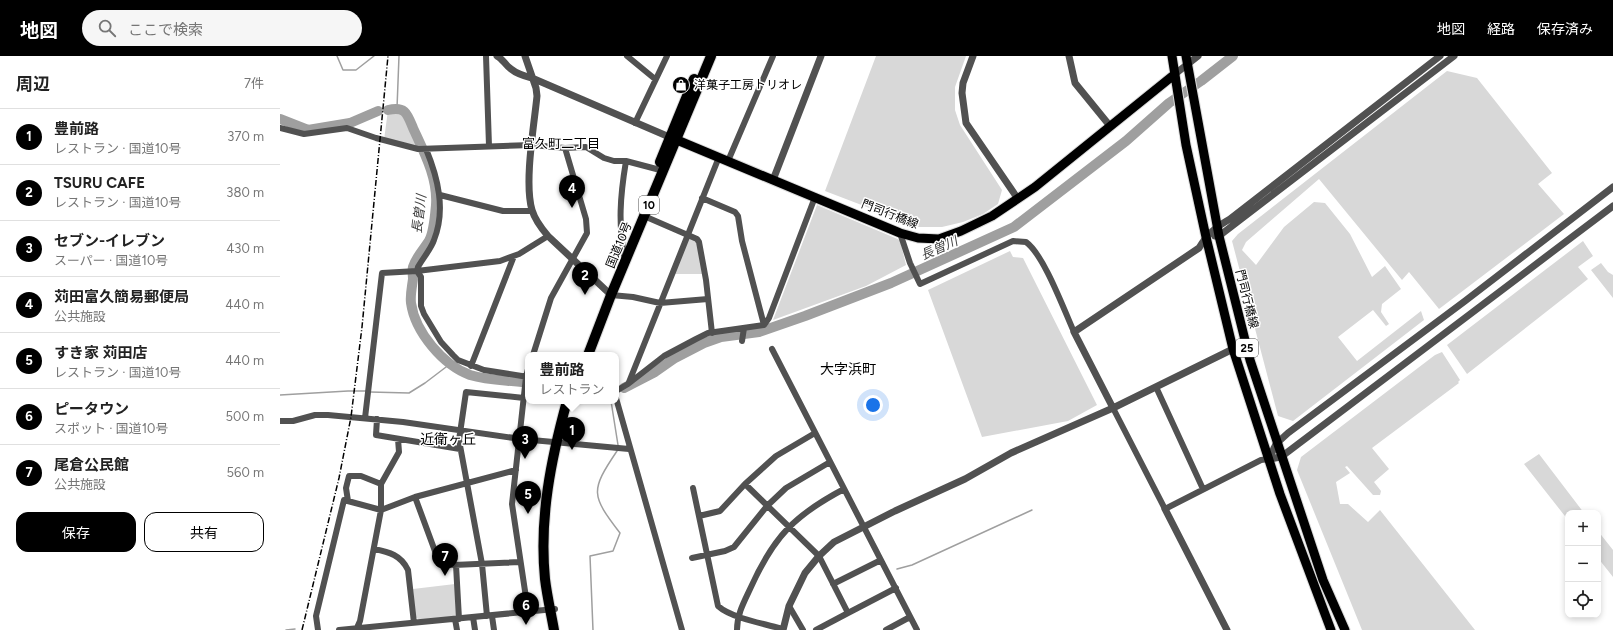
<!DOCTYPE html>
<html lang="ja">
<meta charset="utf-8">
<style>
body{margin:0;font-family:Figtree,"Noto Sans JP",sans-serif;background:#f6f6f6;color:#222}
.controls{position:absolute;right:12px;bottom:12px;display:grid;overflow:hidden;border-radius:8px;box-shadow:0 2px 6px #0003}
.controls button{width:36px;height:36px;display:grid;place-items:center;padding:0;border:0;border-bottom:1px solid #e0e0e0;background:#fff;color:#222;font:20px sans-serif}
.you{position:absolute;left:593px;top:349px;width:14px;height:14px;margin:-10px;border:3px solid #fff;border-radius:50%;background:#1a73e8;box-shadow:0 0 0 6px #1a73e833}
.badge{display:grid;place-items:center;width:26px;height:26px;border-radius:50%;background:#000;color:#fff;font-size:13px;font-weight:700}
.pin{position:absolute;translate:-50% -33px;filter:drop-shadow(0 1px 2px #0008)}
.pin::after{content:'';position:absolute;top:21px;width:14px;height:12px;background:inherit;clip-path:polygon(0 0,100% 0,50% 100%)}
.popup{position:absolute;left:245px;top:296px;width:94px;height:52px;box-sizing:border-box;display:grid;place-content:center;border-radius:8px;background:#fff;filter:drop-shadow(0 1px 3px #0005);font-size:13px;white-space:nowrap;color:#767676}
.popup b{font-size:15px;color:#222}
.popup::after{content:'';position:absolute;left:50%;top:100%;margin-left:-8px;border:8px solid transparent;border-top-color:#fff}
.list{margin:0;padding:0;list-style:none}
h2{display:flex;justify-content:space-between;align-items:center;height:52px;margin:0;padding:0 16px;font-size:17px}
h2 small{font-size:13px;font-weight:400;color:#767676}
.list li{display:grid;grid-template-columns:26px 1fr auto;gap:12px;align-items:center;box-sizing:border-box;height:56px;padding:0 16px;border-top:1px solid #e0e0e0}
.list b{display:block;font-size:15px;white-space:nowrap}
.list p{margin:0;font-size:13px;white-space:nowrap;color:#767676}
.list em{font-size:13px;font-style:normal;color:#767676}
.actions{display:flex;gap:8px;padding:12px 16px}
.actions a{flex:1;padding:9px 0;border:1px solid #000;border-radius:12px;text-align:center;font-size:14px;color:#000}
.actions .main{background:#000;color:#fff}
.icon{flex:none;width:22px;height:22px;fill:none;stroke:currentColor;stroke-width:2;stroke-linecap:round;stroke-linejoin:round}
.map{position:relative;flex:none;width:1333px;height:574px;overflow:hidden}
header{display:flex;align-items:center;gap:24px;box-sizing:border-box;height:56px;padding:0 20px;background:#000;color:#fff}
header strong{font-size:19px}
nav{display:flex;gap:22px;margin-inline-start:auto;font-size:14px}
.search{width:280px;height:36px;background:#f6f6f6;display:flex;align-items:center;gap:10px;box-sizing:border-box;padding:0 14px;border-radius:22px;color:#767676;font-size:15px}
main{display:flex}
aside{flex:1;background:#fff}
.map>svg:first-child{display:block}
</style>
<header>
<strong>地図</strong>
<div class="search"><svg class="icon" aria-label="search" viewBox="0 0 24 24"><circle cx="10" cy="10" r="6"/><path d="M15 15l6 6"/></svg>ここで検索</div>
<nav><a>地図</a><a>経路</a><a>保存済み</a></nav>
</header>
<main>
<aside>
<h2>周辺<small>7件</small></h2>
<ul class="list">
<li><span class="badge">1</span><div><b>豊前路</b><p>レストラン · 国道10号</p></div><em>370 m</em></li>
<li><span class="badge">2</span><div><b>TSURU CAFE</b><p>レストラン · 国道10号</p></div><em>380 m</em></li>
<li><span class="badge">3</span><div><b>セブン-イレブン</b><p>スーパー · 国道10号</p></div><em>430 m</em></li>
<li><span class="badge">4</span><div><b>苅田富久簡易郵便局</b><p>公共施設</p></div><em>440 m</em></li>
<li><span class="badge">5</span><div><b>すき家 苅田店</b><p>レストラン · 国道10号</p></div><em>440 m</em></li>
<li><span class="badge">6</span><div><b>ピータウン</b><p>スポット · 国道10号</p></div><em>500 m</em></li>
<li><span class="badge">7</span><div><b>尾倉公民館</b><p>公共施設</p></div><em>560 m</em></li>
</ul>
<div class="actions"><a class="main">保存</a><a>共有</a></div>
</aside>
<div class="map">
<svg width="1333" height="574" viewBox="0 0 1333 574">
<rect width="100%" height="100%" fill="#fff"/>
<path fill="#d8d8d8" d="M596,0h90l-11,31v23l5,15 42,65 -4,14 -15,10 -20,8 -21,5h-23l-94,-36z
M1167,15l30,7 75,95 -14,11 26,30 -125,95 -30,-37 -7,8 -83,-101 -73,63 -4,8 14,15 28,-38 30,-25 11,1 25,31 22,43 13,-11 16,23 -19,15 -1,8 8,12 -3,2 -13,-16 -35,27 19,24 64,-50 3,9 -131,101 -15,-5 -46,-175 6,-7z
M117,52c15,4 20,28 25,41l-38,-9 4,-30z
M537,149l83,35 6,25 -40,21 -93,34z
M407,179l10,4 8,35h-34z
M1303,185l10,15 -15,11 10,12 -121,95 -20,-29z
M730,195l3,6 10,1 74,147 -29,16 -86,16 -54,-147z
M1321,207l7,9 5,3v23l-22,-28z
M1162,296l18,28 -2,2 1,1 -87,65 17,21 -15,13 7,9 -1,4h-7l-26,-29 -2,1 5,6 -14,9 4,22h8l20,18 12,-12 95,120h-113l-65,-160 4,-13 134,-102z
M1259,398l45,59h-16v7l-44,-56z
M1318,475l15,19v27l-15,-19z
M175,528l1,32 -36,4 -5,-3 -2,-28z"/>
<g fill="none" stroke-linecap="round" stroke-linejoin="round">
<path stroke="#9f9f9f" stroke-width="1.5" d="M57,0l6,14h13l18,-14
M117,52l2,-52
M90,336l39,1 16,-10 25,-19
M0,339l68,-4h18
M331,345l7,44
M617,513l15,-4 120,-55
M6,574l9,-1
M313,574l-3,-74 23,-5 7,-18c-29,-38 -30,-42 -3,-82"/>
<path stroke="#9f9f9f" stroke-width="10" d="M108,54c17,-4 19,3 25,18 11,24 25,50 23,77 -1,11 -2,27 -7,36 -5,8 -13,16 -16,26 -1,4 0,8 0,12 -1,8 -3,16 -2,24 4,29 32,62 59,72 20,6 41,5 58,8
M0,63l28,11 42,-7 28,-12
M344,332l31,-16 20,-14 29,-15 17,-6 38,-5 46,-16 86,-33 123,-56 112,-86 43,-38 32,-22 32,-25"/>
<g stroke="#dbdbdb" stroke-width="11">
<path id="primary" d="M892,0l14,89 20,92 27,112 47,145 51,136
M906,0l33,180 31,124 73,220 22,50
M397,84l223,93 18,5 21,1 22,-8 31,-15 43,-29 140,-113"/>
</g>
<g stroke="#dbdbdb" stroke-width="12">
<path id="trunk" d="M380,106l34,-83
M308,299l23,-60 100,-239
M274,574c-3,-17 -7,-34 -9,-51 -6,-61 6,-120 22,-178"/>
</g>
<path stroke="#515151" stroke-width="6" d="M206,0l3,90
M347,0l28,23
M355,67l32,-67
M0,72l24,6 43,-6 29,10 42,11 114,-4 33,3 21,-1 18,11 10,3h12l38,10
M146,93c12,29 20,61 8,91 -3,9 -11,18 -16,27l-1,4 4,6v29l3,8 17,28 12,13 5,5 26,10 44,7
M448,105l45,-105
M160,139l63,16h29
M422,142l33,14 3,4 4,25 22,84
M364,160l53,23 2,3 7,38 6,53
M620,177l10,30 10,21 93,-43 13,1c18,13 38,68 48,90
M345,204c-7,-35 -5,-63 1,-99
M331,239l22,2 27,6 48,-4
M462,285l2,-13
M492,293l145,281
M253,299l18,-57 36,-65 -1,-14 -21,-71
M191,310l43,-110
M349,326l90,-225
M876,331l47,102
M336,335l12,-7 36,-28 32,-17 12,-6 56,-8 5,-7 46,-121
M336,342l66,232
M833,352l52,101 96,-49 8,-1
M85,362l17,-145 35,-2 83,-10 19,-7 29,-18
M97,363l-1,16 84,14
M0,365h13l22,-6h13l75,7 118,17 108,10
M465,428l74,72 29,57 -32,17
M413,432l25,118c13,12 47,18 65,23
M135,441l24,65 15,3 66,-3
M68,445l-2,-13 3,-12h12l20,8
M419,460l21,-5 25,-27 31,-28 39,-23
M94,493c15,3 27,6 34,21l6,53
M412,502l33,-7 9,-4 33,-41 19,-18 44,-26
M176,509l3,54
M553,528l48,-24
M509,550l14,24
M248,555l-16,-107 14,-127 2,-8
M568,557l48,-25
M207,560l-5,-52 -23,-124 7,-48 58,6
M212,560l2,14
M193,561l2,13
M175,563l2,11
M38,574l-2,-14 28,-116 37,10 34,-13 101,-27
M59,574l216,-21
M76,574l4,-9 21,-111v-26l18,-32 -1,-13
M457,574c0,-16 7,-28 14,-43 23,-51 44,-72 93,-98
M606,574l24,-13"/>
<path stroke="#515151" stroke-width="7" d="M217,0c6,3 8,9 14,13 6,5 13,7 21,9l142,61
M245,0l11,32 1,8c-3,30 -13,87 -5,114 3,10 10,19 16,26l63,59
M693,0l-10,27 -1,10 4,30 52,76
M789,0l6,27 35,43
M895,18l23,-18
M493,124l48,-124
M935,180h4l235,-180
M833,352l-39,-76 125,-84c8,-14 17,-21 31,-29l210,-163
M989,403l7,-15 12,-11 177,-132 148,-114
M989,403l12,-2 332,-251
M885,453l62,121
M503,574l6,-24 16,-33 14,-17 15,-14 61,-31 70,-32 46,-26 102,-45 120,-59"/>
<use href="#primary" stroke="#000" stroke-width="9"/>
<use href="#trunk" stroke="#000" stroke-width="10"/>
<path stroke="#000" stroke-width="1.5" stroke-dasharray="6 2 1 2" stroke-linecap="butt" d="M22,574l37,-152 12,-61 11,-90 26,-271"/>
</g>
<defs>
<g id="shop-disc" transform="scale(0.9)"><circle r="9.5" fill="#000" stroke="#fff"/><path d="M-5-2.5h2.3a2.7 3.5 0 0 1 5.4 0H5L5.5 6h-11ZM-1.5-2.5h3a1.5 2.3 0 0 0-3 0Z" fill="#fff"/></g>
</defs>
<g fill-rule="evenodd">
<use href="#shop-disc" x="401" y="29"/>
</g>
<g text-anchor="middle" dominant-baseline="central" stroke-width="3" stroke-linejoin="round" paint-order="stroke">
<g fill="#fff" stroke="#4c4c4c" stroke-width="1">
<rect x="359" y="140" width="20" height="18" rx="3"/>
<rect x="956" y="283" width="22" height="18" rx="3"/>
</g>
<g font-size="11" font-weight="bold" fill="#000">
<text x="369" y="149">10</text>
<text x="967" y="292">25</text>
</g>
<g font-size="12" fill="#000" stroke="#fff" text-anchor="start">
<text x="414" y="29">洋菓子工房トリオレ</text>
</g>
<g font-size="12" fill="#000" stroke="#fff">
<text transform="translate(610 158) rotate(21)">門司行橋線</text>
<text transform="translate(339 189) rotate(-68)">国道10号</text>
<text transform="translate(967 243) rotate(76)">門司行橋線</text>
</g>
<g font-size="13" fill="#000" stroke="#fff">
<text x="281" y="87">富久町二丁目</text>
</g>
<g font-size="13" font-style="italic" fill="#404040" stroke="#fff">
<text transform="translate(139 158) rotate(-83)">長曽川</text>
<text transform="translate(659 192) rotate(-24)">長曽川</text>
</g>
<g font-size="14" fill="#000" stroke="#fff">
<text x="568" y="313">大字浜町</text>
<text x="168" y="383">近衛ヶ丘</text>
</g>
</g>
</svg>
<div class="controls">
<button>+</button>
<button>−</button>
<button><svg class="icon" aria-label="locate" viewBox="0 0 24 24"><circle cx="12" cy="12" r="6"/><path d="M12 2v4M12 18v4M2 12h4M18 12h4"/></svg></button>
</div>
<div class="you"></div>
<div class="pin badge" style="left:292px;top:394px">1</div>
<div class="popup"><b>豊前路</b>レストラン</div>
<div class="pin badge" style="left:305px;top:239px">2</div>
<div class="pin badge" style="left:245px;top:403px">3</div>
<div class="pin badge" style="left:292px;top:152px">4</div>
<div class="pin badge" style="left:248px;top:458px">5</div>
<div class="pin badge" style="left:246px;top:569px">6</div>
<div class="pin badge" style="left:165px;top:520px">7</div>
</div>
</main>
